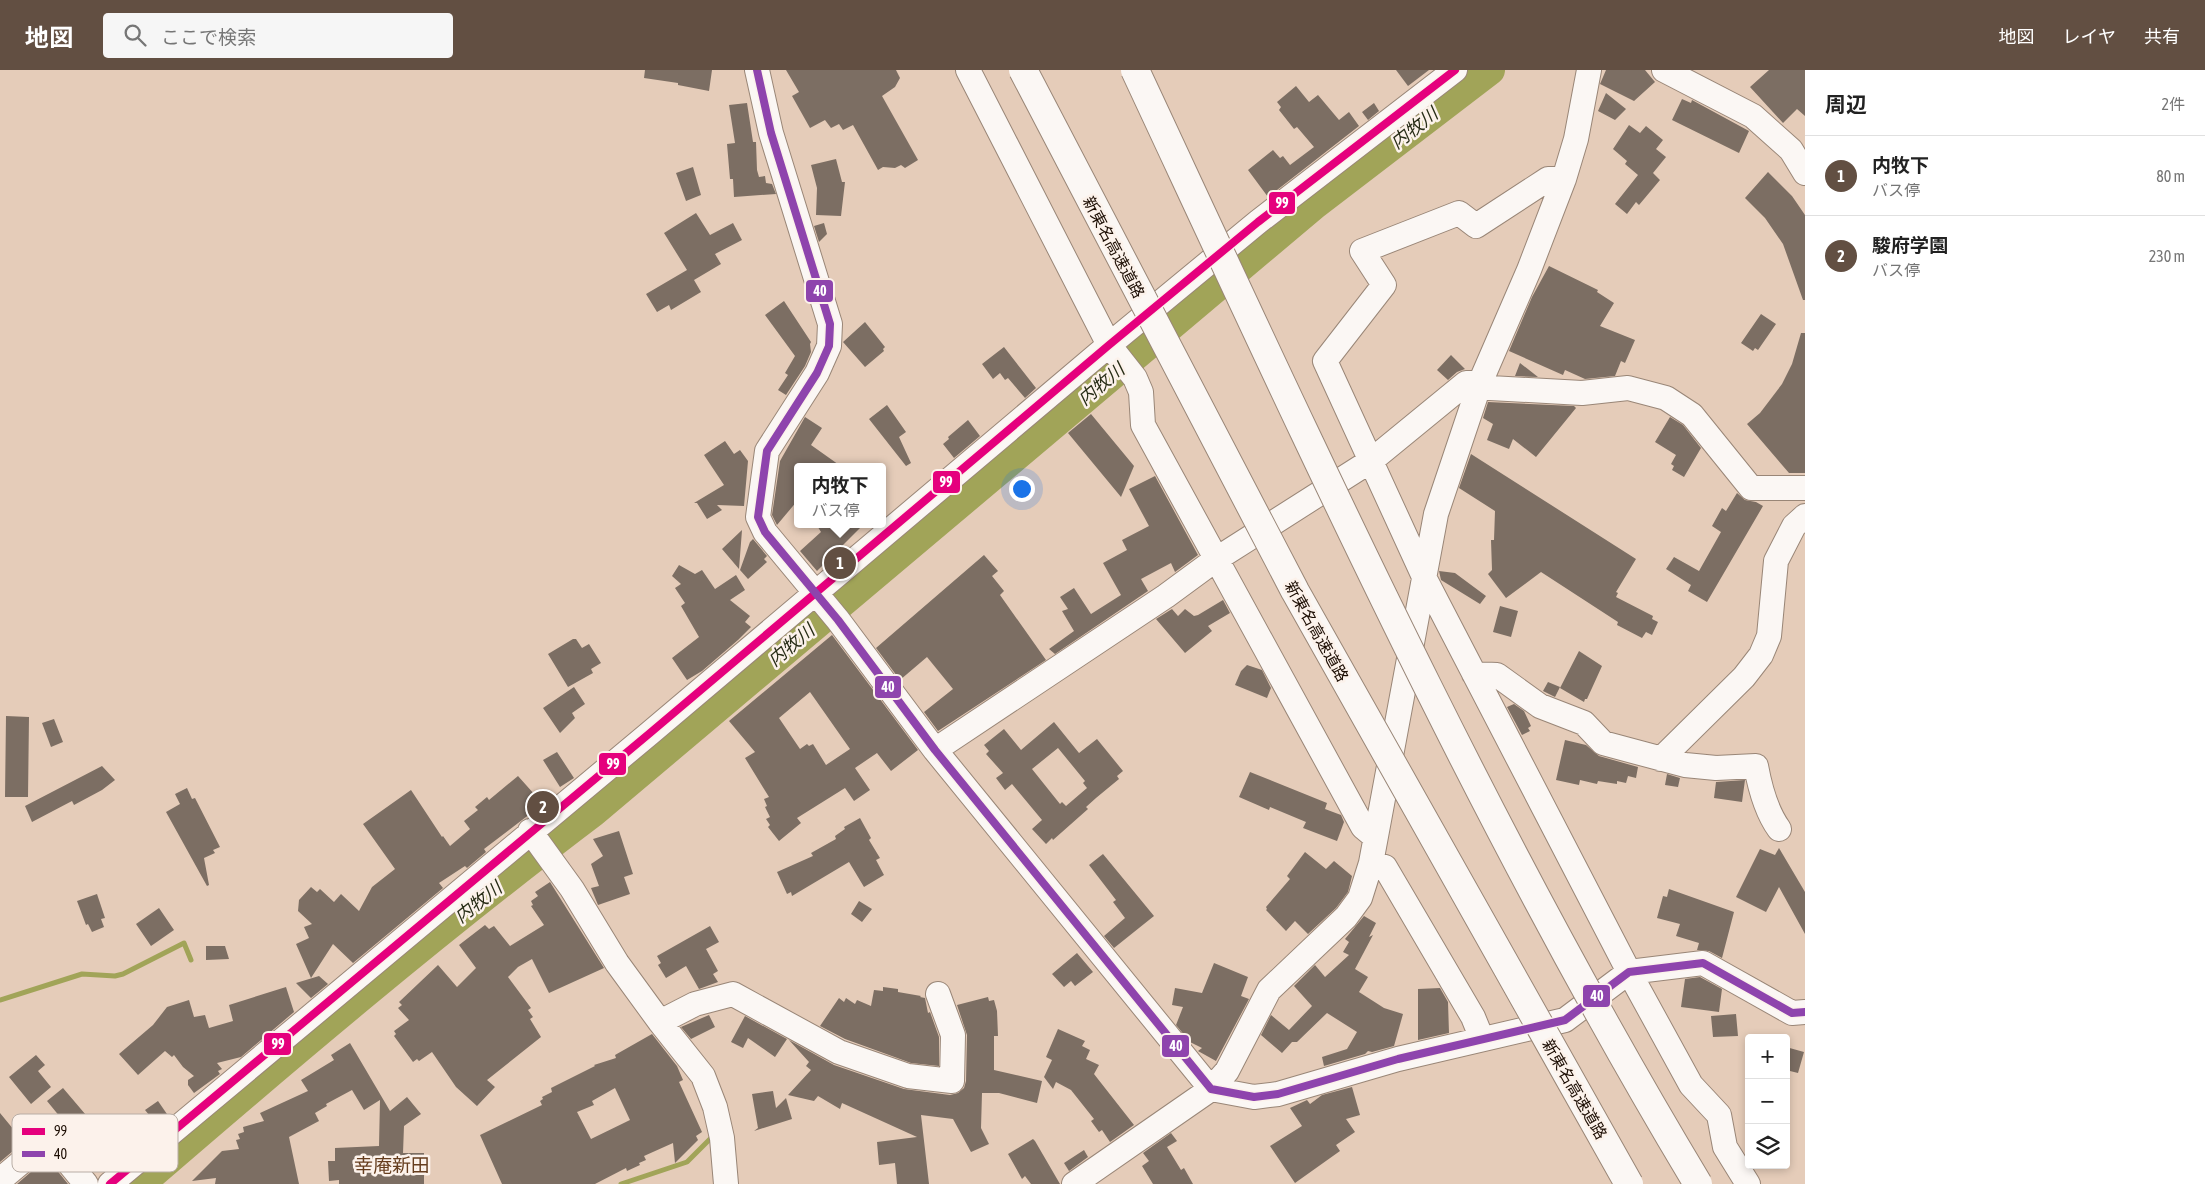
<!DOCTYPE html>
<html lang="ja">
<meta charset="utf-8">
<style>
body{margin:0;font-family:"Asap Condensed","Noto Sans JP",sans-serif;background:#f6f6f6;color:#222}
.controls{position:absolute;right:15px;bottom:15px;display:grid;overflow:hidden;border-radius:5px;box-shadow:0 2px 8px #0003}
.controls button{width:45px;height:45px;display:grid;place-items:center;padding:0;border:0;border-bottom:1px solid #e0e0e0;background:#fff;color:#222;font:25px sans-serif}
.you{position:absolute;left:1021px;top:418px;width:18px;height:18px;margin:-12px;border:4px solid #fff;border-radius:50%;background:#1a73e8;box-shadow:0 0 0 8px #1a73e833}
.badge{display:grid;place-items:center;width:32px;height:32px;border-radius:50%;background:#624f42;color:#fff;font-size:16px;font-weight:700}
.pin{position:absolute;translate:-50% -50%;border:2px solid #fff;box-shadow:0 1px 5px #0006}
.popup{position:absolute;left:794px;top:393px;width:92px;height:65px;box-sizing:border-box;display:grid;place-content:center;border-radius:5px;background:#fff;filter:drop-shadow(0 1px 4px #0005);font-size:16px;white-space:nowrap;color:#767676}
.popup b{font-size:19px;color:#222}
.popup::after{content:'';position:absolute;left:50%;top:100%;margin-left:-10px;border:10px solid transparent;border-top-color:#fff}
.list{margin:0;padding:0;list-style:none}
h2{display:flex;justify-content:space-between;align-items:center;height:65px;margin:0;padding:0 20px;font-size:21px}
h2 small{font-size:16px;font-weight:400;color:#767676}
.list li{display:grid;grid-template-columns:32px 1fr auto;gap:15px;align-items:center;box-sizing:border-box;height:80px;padding:0 20px;border-top:1px solid #e0e0e0}
.list b{display:block;font-size:19px;white-space:nowrap}
.list p{margin:0;font-size:16px;white-space:nowrap;color:#767676}
.list em{font-size:16px;font-style:normal;color:#767676}
.icon{flex:none;width:28px;height:28px;fill:none;stroke:currentColor;stroke-width:2;stroke-linecap:round;stroke-linejoin:round}
.map{position:relative;flex:none;width:1805px;height:1114px;overflow:hidden}
header{display:flex;align-items:center;gap:30px;box-sizing:border-box;height:70px;padding:0 25px;background:#624f42;color:#fff}
header strong{font-size:24px}
nav{display:flex;gap:28px;margin-inline-start:auto;font-size:18px}
.search{width:350px;height:45px;background:#f6f6f6;display:flex;align-items:center;gap:12px;box-sizing:border-box;padding:0 18px;border-radius:5px;color:#767676;font-size:19px}
main{display:flex}
aside{flex:1;background:#fff}
.map>svg:first-child{display:block}
</style>
<header>
<strong>地図</strong>
<div class="search"><svg class="icon" aria-label="search" viewBox="0 0 24 24"><circle cx="10" cy="10" r="6"/><path d="M15 15l6 6"/></svg>ここで検索</div>
<nav><a>地図</a><a>レイヤ</a><a>共有</a></nav>
</header>
<main>
<div class="map">
<svg width="1805" height="1114" viewBox="0 0 1805 1114">
<rect width="100%" height="100%" fill="#e5ccb9"/>
<g fill="none" stroke-linecap="round" stroke-linejoin="round">
<path stroke="#a1a458" stroke-width="5" d="M0,930l82,-26 33,2 8,-2 61,-31 7,17
M621,1114l66,-22 25,-25"/>
<path stroke="#a1a458" stroke-width="30" d="M140,1114c148,-128 297,-254 453,-372l722,-608 175,-134"/>
</g>
<path fill="#7c6e63" fill-rule="evenodd" d="M645,0h67l-3,21 -31,-6v-2l-34,-5z
M786,0h110l4,8 -5,9 -13,9 36,64 -13,8 -4,-3 -6,3 -12,-1 -5,3 -25,-45 -10,5 -4,-6 -8,4 -6,-8 -15,8 -18,-32 7,-4z
M1396,0h33l-21,16z
M1606,0h39l10,12 -21,19 -34,-17z
M1769,0h36v46l-8,-7 -14,14 -33,-36z
M1296,16l13,16 9,-7 21,25 10,-8 10,14 -91,71 -20,-27 25,-20 7,8 3,-2 7,9 24,-18 -17,-20 -3,2 -15,-19 2,-3 -4,-5z
M1606,23l20,16 -11,11 -17,-9z
M1682,29l9,4 1,-3 57,31 -10,22 -67,-33z
M747,33l6,39h3l1,28 2,7 6,-1 1,7 6,1 4,10 -42,3 -1,-18h-3l-3,-35 8,-1 -6,-38z
M1374,33l5,8 -11,9 -6,-8z
M1629,55l11,8 6,-7 17,14 -7,9 10,8 -13,16 7,7 -21,25 -3,-3 -9,12 -12,-10 23,-29 -13,-11 2,-3 -14,-12z
M836,89l6,23h3l-4,34 -25,-1 1,-27 -6,-23z
M693,97l8,28 -15,6 -10,-28z
M1768,102l24,24 13,19v85h-2l-20,-56 -18,-26 -20,-20z
M696,143l14,22 23,-12 9,17 -27,14 6,10 -27,16 7,12 -30,18 -2,-5 -12,7 -11,-18 41,-24 -23,-37z
M824,153l3,11 -8,8 -5,-16z
M1549,196l49,24 -1,2 17,11 -14,23 35,14 -10,23 -4,-2 -6,15 -30,3 -20,-9 -2,5 -54,-24 23,-54z
M784,231l27,41 -1,2 1,8 -6,14 -19,29 -8,-5 10,-15 -3,-2 10,-17 -30,-41z
M1761,244l15,10 -18,26 -3,-2 -2,3 -12,-8z
M865,252l20,25 -2,2 1,2 -19,16 -22,-25z
M1801,263h4v140h-16l-42,-49 13,-11 22,-29 10,-20z
M1004,277l32,41 -11,10 -17,-20 -3,2 -5,-7 -7,6 -11,-15z
M1451,285l14,14 -8,3 -9,8 -11,-10z
M1520,293l18,14 -23,-1z
M1488,332l86,4 2,2 -40,49 -23,-18 -4,10 -22,-9 6,-16 -10,-6z
M887,335l19,27 -7,5 12,26 -5,3 -37,-47z
M1091,344l43,52 -13,31 -53,-64z
M805,347l17,11 -11,17 31,22h-44v33l-21,25 -5,-10 8,-54z
M1670,347l13,8 18,23 -17,29 -12,-7 2,-4 -3,-2 5,-9 -21,-13z
M968,350l12,16 -26,22 -11,-14 6,-5 -1,-2z
M725,371l9,13 6,-4 8,11 -4,45 -27,-1 5,5 -15,9 -10,-16h-3l30,-18 -20,-30z
M1471,384l165,105 -20,33 2,1 -2,4 37,19 -1,3 6,3 -6,13 -6,-3 -4,6 -25,-13 1,-3 -77,-50 -35,26 -18,-24 4,-4 -1,-30h3l1,-29 -36,-23z
M1155,406l43,79 -23,17 -4,-9 -30,16 7,12 -93,63 -6,-5 25,-18 -12,-20 6,-2 -8,-12 14,-9 17,26 30,-19 -18,-32 24,-13 -5,-10 27,-14 -20,-37z
M1737,423l8,7 11,2 7,4 -56,96 -19,-11 3,-6 -25,-16 8,-12 25,14 22,-39 -9,-6 10,-18 4,3z
M816,454h48l-47,47 -17,-20 21,-19z
M742,460l-3,39 -17,-20z
M753,469l14,17 -3,3 3,3 -19,17 -8,-9 10,-28z
M984,485l14,16 -6,5 12,15 -4,4 46,65 -108,71 -14,-19 29,-23 -26,-32 -27,23 -24,-32z
M679,495l16,9 7,-4 13,19 21,-14 9,15 -15,10 20,16 -5,6 6,5 -13,13 -36,31 -15,9 -15,-22 27,-21 -18,-31 4,-3 -10,-15 6,-4 -9,-8z
M1439,501l16,2 31,23 -6,8 -39,-24z
M1223,530l7,13 -22,13 4,5 -27,22 -29,-34 16,-10 6,7 7,-7 9,7 4,-1z
M1500,536l18,5 -7,26 -18,-5z
M832,565l86,115 -27,21 -14,-18 -22,15 15,22 -16,11 -9,-13 -48,30 4,5 -22,18 -11,-14 2,-2 -4,-6 4,-2 -5,-10 2,-1 -3,-7 5,-2 -24,-39 10,-6 -26,-31zM810,622l40,57 -24,16 -13,-21 -4,2 -2,-2 -7,5 -21,-31z
M573,569h3l6,9 7,-4 12,19 -10,6 2,4 -25,14 -20,-33z
M1579,581l23,15 -15,33h-2l-1,3 -24,-14z
M1247,595l15,5 9,18 -4,10 -32,-13 6,-14z
M1548,612l12,5 -5,10 -12,-6z
M574,617l11,17 -13,9 3,5 -15,15 -17,-25z
M1514,634l10,7 7,15 -3,2 2,3 -8,4 -15,-28z
M6,646l23,1 -1,80h-23z
M54,649l9,23 -12,5 -9,-24z
M1054,652l25,31 18,-14 26,32 -6,5 2,3 -23,19 -10,9 2,2 -35,31 -1,-2 -6,6 -14,-15 10,-9 -30,-36 -7,6 -9,-12 7,-5 -17,-19 3,-3 -5,-6 20,-16 17,21zM1058,678l27,33 -2,2 4,5 -21,18 -4,-4 -2,2 -28,-35z
M1565,670l21,5 13,11 39,11 -2,11 -8,-2 -2,7 -9,-2v3l-19,-3 -1,3 -17,-4 -1,5 -23,-5z
M557,682l17,26 -14,9 -17,-27z
M102,696l13,14 -13,10 -28,15 -2,-4 -40,21 -7,-16z
M1250,702l77,31 -2,6 16,6 3,7 -7,19 -34,-13 3,-6 -36,-15 -1,3 -30,-13z
M1667,704l13,4 -2,9 -13,-2z
M518,706l25,28 -59,45 2,3 -19,16 -2,-2 -26,17 4,5 -90,75 -20,-19 -22,34 -15,-34 13,-6 -5,-11 8,-3 -14,-13 1,-11 12,-13 6,5 3,-3 14,13 7,-8 18,17 13,-24 23,-18 -32,-45 48,-34 31,47 1,-1 7,10 20,-17 -6,-8 14,-11 -3,-3 12,-10 2,3z
M1745,710l-3,22 -28,-4 2,-16z
M187,718l5,11 3,-1 25,49 -7,3 2,3 -11,5 5,27 -2,1 -41,-74 14,-8 -5,-10z
M860,748l11,20 -2,2 11,18 -4,2 8,15 -20,12 -15,-25 -57,34 -1,-4 -4,2 -10,-22 36,-16 -2,-3 25,-14 -1,-3 10,-7 -1,-2z
M619,761l14,43 -9,3 6,17 -32,11 -7,-17 8,-2 -8,-22 12,-8 -10,-17z
M1779,778l26,44v42l-26,-47 -13,25 -30,-15 24,-48 15,6z
M1305,782l21,17 8,-8 18,15 -4,16 -12,16 -28,26 -13,-13 -9,10 -20,-21 1,-1 -1,-2 24,-28 -3,-3z
M1103,784l51,62 -40,32 -10,-12 21,-18 -12,-16 3,-2 -27,-35z
M550,812l54,86 -55,25 -17,-34 -14,8 -10,10 23,31 -3,2 5,7 -3,2 11,18 -54,43 8,7 -18,19 -21,-19 -24,-35 -13,9 -2,-2 -4,3 -19,-26 2,-2 -2,-3 15,-11 -11,-12 4,-3 -3,-3 39,-37 19,22 19,-19 -17,-23 26,-20 4,4 5,-3 16,20 34,-21 -13,-19 2,-1 -2,-4 7,-5 -3,-4z
M1669,819l65,23 -12,46 -13,-7 -12,-1 2,-7 -23,-7 4,-12 -23,-6 6,-22 4,1z
M97,824l8,24 -4,1 3,8 -12,5 -4,-8 -2,1 -9,-24z
M859,831l13,8 -10,13 -11,-8z
M159,838l15,22 -23,16 -15,-22z
M1364,846l12,7 -7,14 4,-2 -18,34 13,8 -9,15 25,16 19,6 -9,32 -22,6 -4,-1 -3,3 -41,12 -2,-9 25,-8 10,-17 -30,-19 -30,29h-5l-10,11 -21,-18 10,-20 18,15 23,-24 -18,-20 21,-21 10,12 24,-22 -6,-3 6,-10 -4,-3z
M710,856l9,16 -13,7 12,22 -5,3 5,8 -19,7 -13,-23 -20,12 -8,-13 3,-2 -4,-7z
M206,876h19l4,13 -23,1z
M1077,883l16,19 -18,14 -4,-5 -7,6 -12,-13z
M1214,893l34,14 -7,19 8,3 -33,62 -18,-10 4,-3 -12,-6 -14,-17 7,-18 -11,-2 3,-17 27,5z
M319,906l9,8 -17,14 -15,-15z
M1700,907l22,12 -3,23 -38,-5 4,-28z
M286,917l8,25 -53,45 -24,6 5,6 -4,2 2,3 -26,19 -6,-8v-5l6,-4 -11,-9 -9,-12 -2,2 -7,-6 -27,24 -19,-21 34,-29 14,-18 22,-7 5,17 11,-2 4,13 24,-7 -4,-16z
M883,917l15,2v3l23,4 -1,1 5,1 3,15 2,-1 9,25v29l-28,-3 -66,-24 -25,-13 19,-28 5,4 2,-4 9,6 2,-4 14,6 3,-16 9,1z
M1440,918l8,14 1,31 -31,7v-51z
M988,927l1,4 5,-1 3,11 1,25h-4v34l48,11 -5,22 -38,-10h-17l-1,35 8,16 -18,8 -18,-33 -32,-4 8,69h-32l-2,-21 -16,2 -2,-23 40,-5 -75,-34 -2,6 -22,-13 -4,5 -26,-6 23,-25 -5,-4 3,-4 -20,-22 45,25 70,24 46,6 8,-2 6,-5 2,-7 1,-46 -10,-30z
M1736,944l2,22 -25,1 -2,-21z
M709,945l6,12 -24,12 -10,-12z
M745,946l42,23 -12,18 -27,-19 -5,10 -12,-6z
M1058,959l27,12 -3,5 8,4 -4,9 13,6 -5,9 40,51 -24,17 -8,-12 -3,2 -8,-11 3,-2 -23,-29 -15,-8 -3,7 -9,-12 8,-17 -6,-3z
M652,964l25,32 6,14 -4,2 23,50 -6,4 2,4 -23,23 -2,-20 -29,13 2,4 -7,3 1,2 -13,6 -1,-3 -31,16h-93l-22,-49 62,-30 -2,-4 3,-2 -1,-2 10,-5 -1,-4 44,-22 -1,-1 22,-7 -1,-3zM615,1018l15,32 -39,19 -14,-27 17,-7 -2,-4z
M350,973l40,68 17,-14 14,17 -17,12 -1,27h21v31h-85v-4l-10,1 -1,-20h7v-13l44,-2 1,-46 -16,10 -12,-20 -26,14 1,2 -12,7 4,8 -30,16 10,47h-84l1,-6 -24,3 30,-30 17,-2 -3,-9 4,-1 -2,-5 6,-2 -1,-5 21,-6 -4,-8 48,-22 -7,-11 33,-20 -3,-5z
M1786,977l18,5 -6,21 -12,-3z
M36,985l9,10 -7,6 13,16 -20,17 -22,-27z
M1352,1017l8,28 -14,4 9,13 -19,13 4,6 -45,32 -25,-37 32,-20 -12,-18 17,-8 3,4 12,-9z
M63,1018l34,40 3,-2 12,14 -3,3 5,6 -23,20 -33,-40 7,-6 -18,-22z
M773,1021l3,17 10,-10 6,21 -38,12 4,-3 -6,-34z
M158,1031l11,16 -11,9 -13,-16z
M0,1043l14,17 2,-2 10,12 -26,22z
M1171,1063l6,8 -10,6 14,23 3,-2 9,16h-40l-11,-18 7,-5 -6,-8z
M1033,1069l2,2 25,43h-29l-6,-8 -3,3 -14,-25z
M1084,1080l4,7 -19,14 -5,-8z
M47,1088l21,26h-51z"/>
<g fill="none" stroke-linecap="round" stroke-linejoin="round">
<g stroke="#998677" stroke-width="26">
<path id="minor" d="M757,0l14,63 59,191 -1,22 -12,27 -50,78 -9,66 7,15 73,88 97,130 276,339 43,8 24,-3 120,-35 167,-39 64,-48 74,-9 89,50 13,-1
M968,0l141,275 26,33 6,14 2,33 220,402 12,10
M1664,0l89,46 38,34 14,23
M1564,109h-16l-72,47 -17,-13 -97,38 22,34 -59,76 100,218 204,393 62,113 28,30 6,32 23,37
M1474,604l23,1 43,31 44,17 19,20 82,22 31,3 40,-2c4,22 10,45 23,63
M935,680l231,-154 49,-36 157,-100 94,-77h14l10,5 92,5 46,-5 38,10 26,17 59,73h54
M1661,689l83,-82 17,-22 8,-19 7,-75 18,-35 11,-10
M530,761l42,58 45,74 43,59 43,54 12,31 7,31 4,46
M1371,793l14,4 88,150 9,22
M660,952l35,-18 38,-10 106,58 69,24 44,5 1,-46 -15,-41
M0,1110l49,-41 37,45
M110,1114l540,-451 459,-388 149,-123 197,-152
M1074,1114l137,-95 16,-18 42,-81 77,-73 14,-19 11,-35 65,-349 44,-131 49,-113 35,-91 12,-40 13,-69"/>
</g>
<use href="#minor" stroke="#fbf7f4" stroke-width="24"/>
<g stroke="#998677" stroke-width="30" stroke-linecap="butt">
<path id="highway-bridge" d="M1023,0l272,521 334,593
M1135,0c176,377 348,757 563,1114"/>
</g>
<use href="#highway-bridge" stroke="#fbf7f4" stroke-width="28"/>
<g stroke="#fcf2eb" stroke-width="11">
<path id="bus-1" d="M110,1114l540,-451 459,-388 149,-123 197,-152"/>
</g>
<g stroke="#fcf2eb" stroke-width="11">
<path id="bus-2" d="M757,0l14,63 59,191 -1,22 -12,27 -50,78 -9,66 7,15 73,88 97,130 276,339 43,8 24,-3 120,-35 167,-39 64,-48 74,-9 89,50 13,-1"/>
</g>
<use href="#bus-1" stroke="#e5007d" stroke-width="8"/>
<use href="#bus-2" stroke="#8e44ad" stroke-width="8"/>
</g>
<g text-anchor="middle" dominant-baseline="central" stroke-width="5" stroke-linejoin="round" paint-order="stroke">
<g font-size="16" fill="#1b0c02" stroke="#fcf2eb">
<text transform="translate(1114 177) rotate(62)">新東名高速道路</text>
<text transform="translate(1317 561) rotate(61)">新東名高速道路</text>
<text transform="translate(1575 1019) rotate(60)">新東名高速道路</text>
</g>
<g font-size="18" font-style="italic" fill="#282d17" stroke="#fcf2eb">
<text transform="translate(1414 58) rotate(-38)">内牧川</text>
<text transform="translate(1101 314) rotate(-40)">内牧川</text>
<text transform="translate(791 575) rotate(-40)">内牧川</text>
<text transform="translate(478 832) rotate(-38)">内牧川</text>
</g>
<g font-size="19" fill="#653d1e" stroke="#fcf2eb">
<text x="392" y="1095">幸庵新田</text>
</g>
</g>
<rect x="12" y="1044" width="166" height="58" rx="8" fill="#fcf2eb" stroke="#b8ada5" stroke-width="1"/>
<rect x="22" y="1058" width="23" height="7" fill="#e5007d"/>
<rect x="22" y="1081" width="23" height="6" fill="#8e44ad"/>
<g font-size="14" fill="#1b0c02">
<text x="54" y="1066">99</text>
<text x="54" y="1089">40</text>
</g>
<g stroke="#fcf2eb" stroke-width="2">
<rect x="1268" y="121" width="28" height="24" rx="5" fill="#e5007d"/>
<rect x="805" y="209" width="29" height="24" rx="5" fill="#8e44ad"/>
<rect x="932" y="400" width="29" height="24" rx="5" fill="#e5007d"/>
<rect x="874" y="605" width="28" height="24" rx="5" fill="#8e44ad"/>
<rect x="598" y="682" width="29" height="24" rx="5" fill="#e5007d"/>
<rect x="1582" y="914" width="29" height="24" rx="5" fill="#8e44ad"/>
<rect x="263" y="962" width="29" height="24" rx="5" fill="#e5007d"/>
<rect x="1161" y="964" width="29" height="24" rx="5" fill="#8e44ad"/>
</g>
<g font-size="14" text-anchor="middle" font-weight="bold" fill="#fff">
<text x="1282" y="138">99</text>
<text x="820" y="226">40</text>
<text x="946" y="417">99</text>
<text x="888" y="622">40</text>
<text x="613" y="699">99</text>
<text x="1597" y="931">40</text>
<text x="278" y="979">99</text>
<text x="1176" y="981">40</text>
</g>
</svg>
<div class="controls">
<button>+</button>
<button>−</button>
<button><svg class="icon" aria-label="layers" viewBox="0 0 24 24"><path d="M12 4l9 5-9 5-9-5zM3 14l9 5 9-5"/></svg></button>
</div>
<div class="you"></div>
<div class="pin badge" style="left:840px;top:493px">1</div>
<div class="popup"><b>内牧下</b>バス停</div>
<div class="pin badge" style="left:543px;top:737px">2</div>
</div>
<aside>
<h2>周辺<small>2件</small></h2>
<ul class="list">
<li><span class="badge">1</span><div><b>内牧下</b><p>バス停</p></div><em>80 m</em></li>
<li><span class="badge">2</span><div><b>駿府学園</b><p>バス停</p></div><em>230 m</em></li>
</ul>
</aside>
</main>
